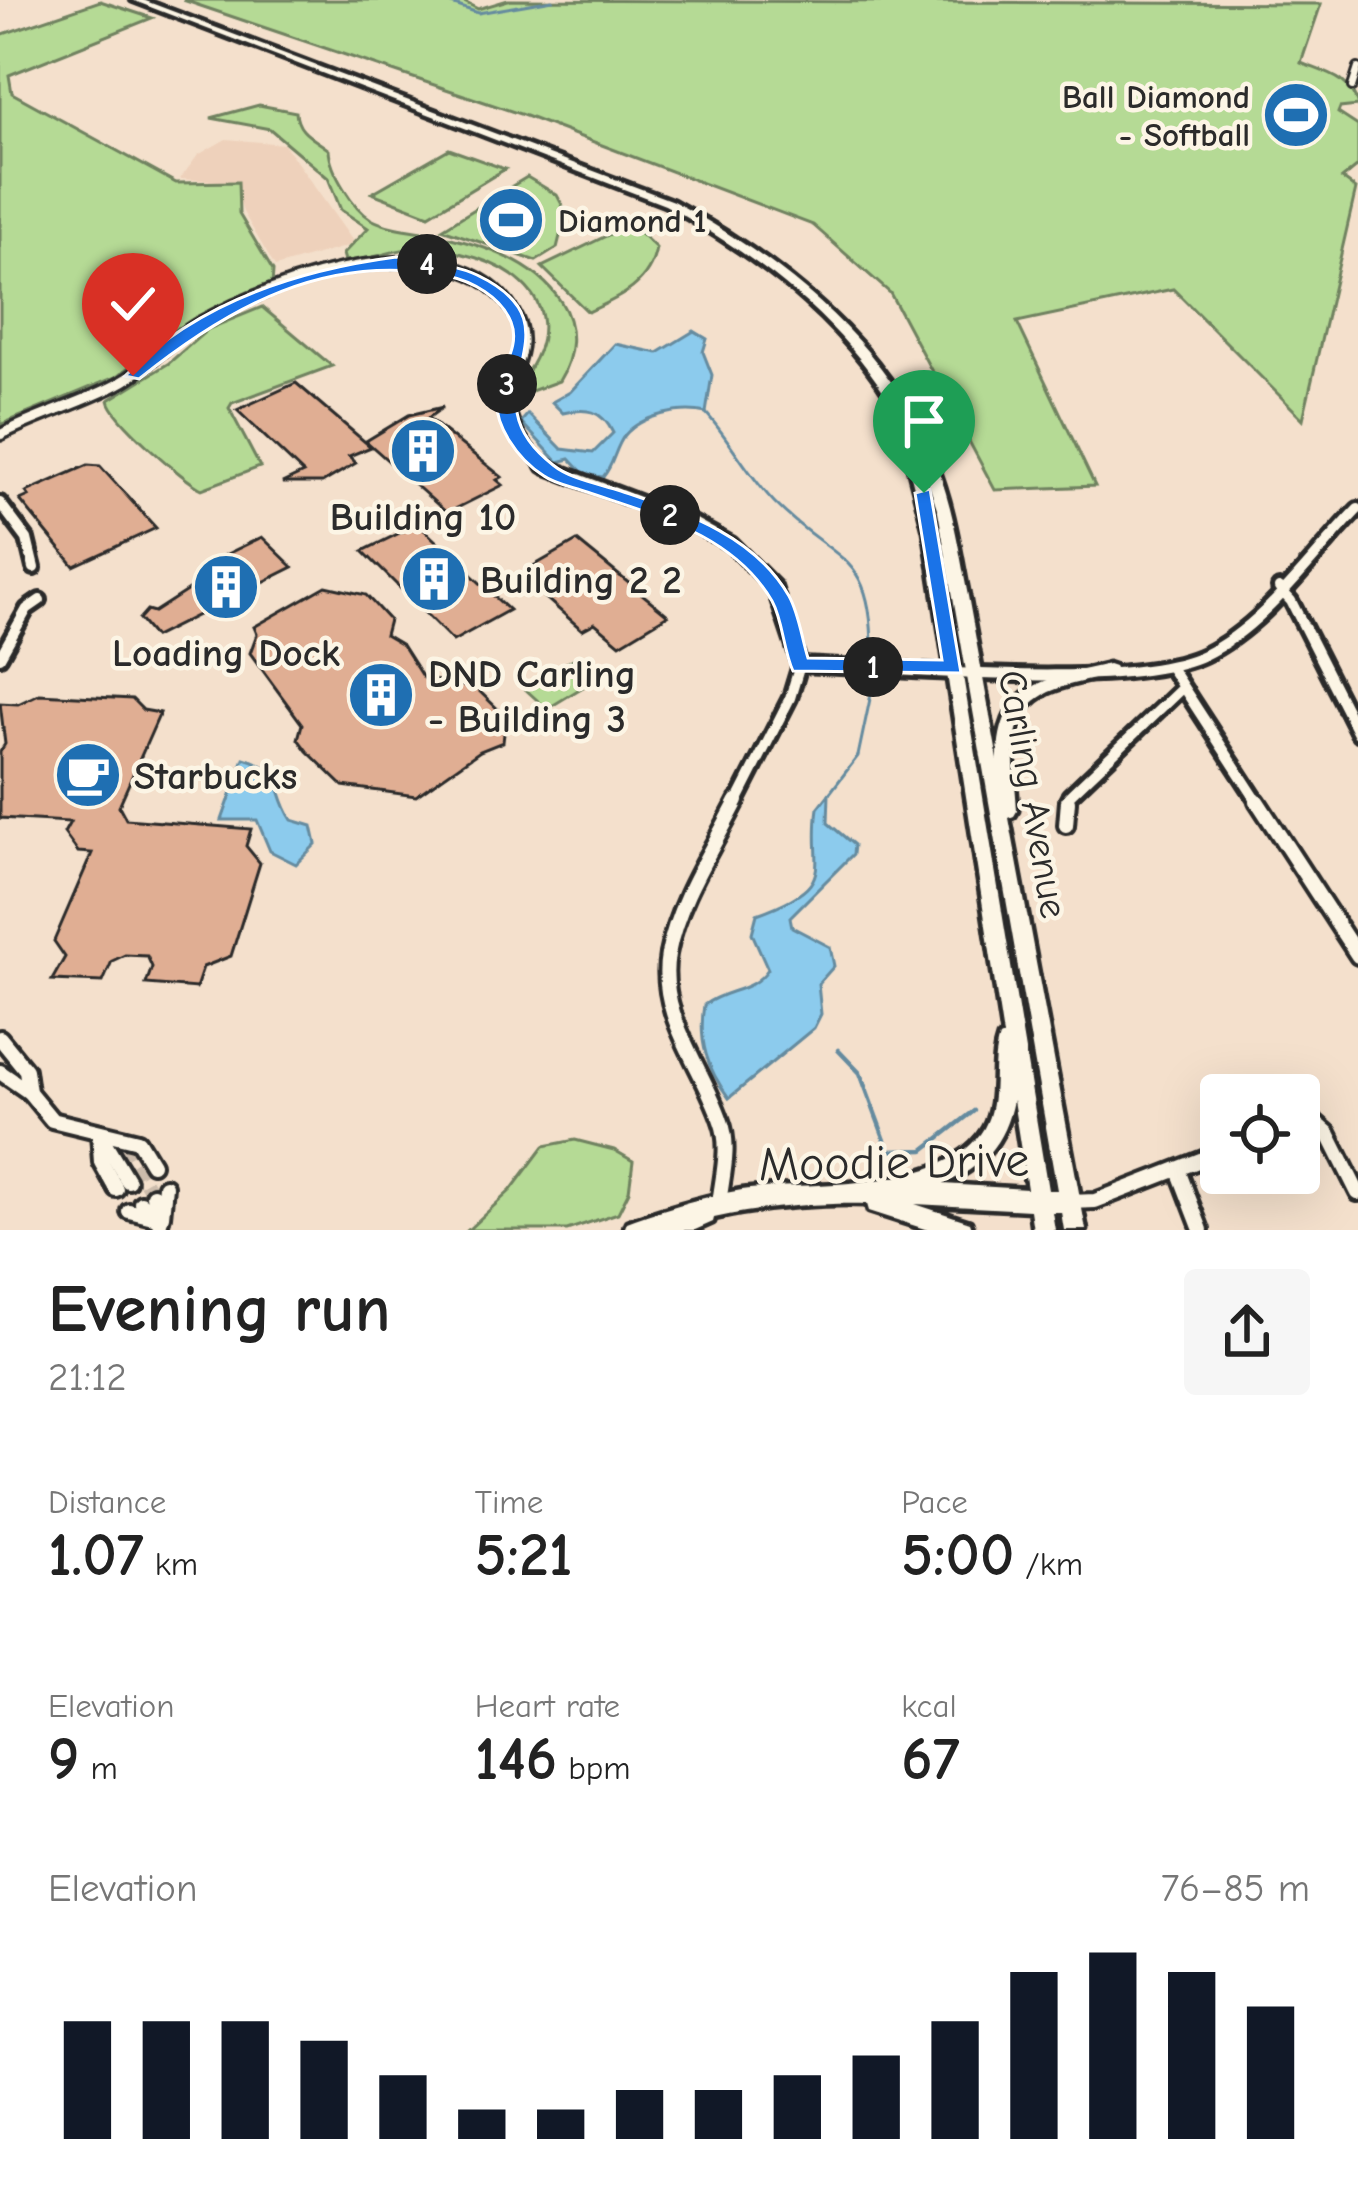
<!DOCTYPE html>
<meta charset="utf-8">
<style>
:root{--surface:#fff;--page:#f6f6f6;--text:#222;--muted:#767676;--accent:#111827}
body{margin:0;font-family:"Comic Neue",sans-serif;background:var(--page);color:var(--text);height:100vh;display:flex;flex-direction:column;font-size:45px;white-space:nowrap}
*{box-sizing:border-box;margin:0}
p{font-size:39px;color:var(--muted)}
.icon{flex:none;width:66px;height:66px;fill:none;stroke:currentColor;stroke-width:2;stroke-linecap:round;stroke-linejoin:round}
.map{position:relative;height:1230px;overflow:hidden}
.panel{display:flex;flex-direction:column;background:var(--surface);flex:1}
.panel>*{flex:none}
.fabs{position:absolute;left:1200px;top:1074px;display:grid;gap:24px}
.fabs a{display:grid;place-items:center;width:120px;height:120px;border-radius:12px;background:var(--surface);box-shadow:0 12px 48px #0002;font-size:60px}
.pin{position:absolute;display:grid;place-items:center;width:102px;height:102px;color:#fff;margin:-123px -51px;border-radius:50% 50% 50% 0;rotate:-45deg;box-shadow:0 0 12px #0007}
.pin .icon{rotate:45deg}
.km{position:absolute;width:60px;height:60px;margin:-30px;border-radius:50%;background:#222;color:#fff;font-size:33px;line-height:60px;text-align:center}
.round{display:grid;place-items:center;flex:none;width:126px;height:126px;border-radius:12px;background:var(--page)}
.overview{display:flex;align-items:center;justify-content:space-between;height:204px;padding:0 48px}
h1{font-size:66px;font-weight:800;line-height:90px}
.metrics{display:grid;grid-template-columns:repeat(3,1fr);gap:18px;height:204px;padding:12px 48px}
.metrics div{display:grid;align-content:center}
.metrics b{font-size:60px;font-weight:800}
.metrics small{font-size:33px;font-weight:400}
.metrics p{font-size:33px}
.chart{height:336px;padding:24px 48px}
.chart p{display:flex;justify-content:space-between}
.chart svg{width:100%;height:216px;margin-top:12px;stroke:var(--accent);stroke-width:6}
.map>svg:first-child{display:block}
.built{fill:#eed1bb}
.green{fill:#b5da95;stroke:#708260;stroke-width:3}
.water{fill:#8ccbed;stroke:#658b9f;stroke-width:3}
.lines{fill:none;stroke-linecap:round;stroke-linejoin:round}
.stream-far1{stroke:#658b9f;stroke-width:3}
.stream{stroke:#658b9f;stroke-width:4.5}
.building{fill:#e0ae93;stroke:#2b2b2b;stroke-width:3}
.street-tunnel{stroke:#ccbcac;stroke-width:14;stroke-dasharray:14 8;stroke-linecap:butt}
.street-far3-casing{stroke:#2b2b2b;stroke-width:12}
.street-far2-casing{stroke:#2b2b2b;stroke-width:16}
.street-far1-casing{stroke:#2b2b2b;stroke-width:20}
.street-casing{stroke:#2b2b2b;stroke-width:22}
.secondary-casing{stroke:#2b2b2b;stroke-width:9}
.street-far3{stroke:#fcf5e5;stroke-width:6}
.street-far2{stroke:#fcf5e5;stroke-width:9}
.street-far1{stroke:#fcf5e5;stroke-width:10}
.street{stroke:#fcf5e5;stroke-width:14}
.secondary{fill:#fcf5e5;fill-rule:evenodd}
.route{fill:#1a73e8;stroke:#fff;stroke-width:3}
.labels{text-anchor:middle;stroke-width:9;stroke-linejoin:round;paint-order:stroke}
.far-poi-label{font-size:33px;font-weight:bold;fill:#2b2b2b;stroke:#fcf5e5;text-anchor:end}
.poi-label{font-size:39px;font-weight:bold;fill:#2b2b2b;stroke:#fcf5e5;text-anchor:start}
.street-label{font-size:39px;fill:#2b2b2b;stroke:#fcf5e5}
.near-street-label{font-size:48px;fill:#2b2b2b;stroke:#fcf5e5}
</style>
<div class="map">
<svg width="1358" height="1230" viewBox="0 0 1358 1230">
<rect width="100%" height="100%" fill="#f4e0cc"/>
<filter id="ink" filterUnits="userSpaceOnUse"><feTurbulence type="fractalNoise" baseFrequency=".00833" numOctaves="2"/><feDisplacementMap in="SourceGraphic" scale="24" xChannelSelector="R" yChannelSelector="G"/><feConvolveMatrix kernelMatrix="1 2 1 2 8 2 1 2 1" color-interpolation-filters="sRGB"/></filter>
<g filter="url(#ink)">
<polygon class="built" points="226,139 284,144 355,244 275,267 243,212 233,182 180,179 198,155"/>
<g class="green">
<path d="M183 0H460L478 9 508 0 1321 4 1301 63C1328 74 1350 77 1358 106L1340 108 1338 113 1358 126V166L1342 179 1356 189 1303 419 1173 289 1017 322 1095 486 995 490 890 293 813 225 520 114Z"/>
<polygon points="100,1 152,18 9,75 12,93 176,183 238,182 239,214 273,271 272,286 173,330 118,376 0,425 0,35"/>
<path d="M259 105 296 112C297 133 314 138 329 150 330 171 353 208 371 219 390 229 414 230 434 234 480 244 535 261 561 302 577 327 574 357 559 381L526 393 523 378C583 297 495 250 420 248 395 247 371 262 345 261L343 254 368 228 341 210 328 178 270 129 211 118Z"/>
<polygon points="449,149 505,169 429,215 372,193"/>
<polygon points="527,177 557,195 566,212 557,248 536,261 442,229"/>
<path d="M631 224 656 248C650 285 619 298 588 312L542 267Z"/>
<path d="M262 307 332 366 232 403 229 408 260 467 202 489C184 481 112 418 109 400L169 363 208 329Z"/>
<polygon points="573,659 596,679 547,709 524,688"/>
<polygon points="575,1140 614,1150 633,1161 629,1191 618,1213 567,1230 468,1230 511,1190 544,1146"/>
</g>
<g class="water">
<path d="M694 331 707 339 703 352 712 375 706 413C682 407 642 415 625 435 615 447 614 465 603 477L585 475 570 459 558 462 521 422 528 414 562 449 593 453 613 433C602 410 587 407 563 413L552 402 570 392 615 344 658 353Z"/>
<path d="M244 758C286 770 272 789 292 820L312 826 316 844 296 864 270 851 257 820H222Z"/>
<path d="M829 794 828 823 854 845 853 854 790 917 792 927 830 947 834 966 818 984 821 1014 814 1028 729 1098C707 1069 698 1041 704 1005 726 988 752 993 768 969L752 933 757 914C841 884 809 869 818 808Z"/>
</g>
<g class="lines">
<g class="stream-far1">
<polyline points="440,0 478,13 553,0"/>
<path d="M706 413C731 441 748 475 774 502 837 566 873 549 872 655"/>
<polyline points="829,794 858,756 874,680"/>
</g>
<polyline class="stream" points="838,1050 860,1073 889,1151 924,1150 974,1111"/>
</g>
<g class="building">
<polygon points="296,383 371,447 349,456 356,463 322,483 282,483 303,473 237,410"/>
<polygon points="443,407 428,418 502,477 497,480 503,485 447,513 366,441 409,415"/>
<polygon points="88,465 100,466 156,528 74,566 20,500 29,496 26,492"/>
<polygon points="418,524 497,599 509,610 453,641 363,551"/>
<polygon points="262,537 293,567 154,637 139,619 147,610 154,612 188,590 236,572 221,557"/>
<polygon points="577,541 668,615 620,644 595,623 582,630 540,593 551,586 530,568"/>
<polygon points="326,586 366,595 389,620 385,635 402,645 423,678 477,689 506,717 503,742 480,751 416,796 343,786 307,751 298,739 302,724 250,653 257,634 254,627"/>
<polygon points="39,694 132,699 143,710 160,713 119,806 126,819 251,829 246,846 260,863 231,956 203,967 196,988 146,984 152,967 147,956 125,955 112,961 103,982 52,980 65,957 54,941 92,853 78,852 64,833 70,822 0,818 0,752 5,744 0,703 18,704"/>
</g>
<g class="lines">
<polyline class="street-tunnel" points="102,1135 125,1148 153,1195"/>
<defs>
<polyline id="street-far3" points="1352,87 1358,68"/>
<path id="street-far2" d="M0 435C38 415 80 404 118 384 149 368 169 340 199 323 275 280 453 216 513 311 548 367 465 386 546 469"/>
<g id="street-far1">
<polyline points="544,466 691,522 731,544 774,587 800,665 790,698 736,804"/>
<polyline points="0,503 27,539 34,568"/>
<polyline points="1279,588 1291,601 1358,733"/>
<polyline points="0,657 27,609 40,600"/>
<path d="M800 665C893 668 1127 692 1204 655 1265 626 1312 556 1358 509"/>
<polyline points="1170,667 1259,804"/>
<polyline points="1068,804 1069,796 1182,688"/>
</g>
<g id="street">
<polyline points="1257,801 1358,956"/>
<polyline points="1066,825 1068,801"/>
<polyline points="0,1038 26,1070 29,1092"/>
<polyline points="0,1072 29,1092 52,1120 138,1141 152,1164"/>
<polyline points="1299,1122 1312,1119 1328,1133 1358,1193"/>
<polyline points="99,1133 101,1162 116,1189"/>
<polyline points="101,1136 128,1181"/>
<polyline points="1178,1170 1201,1230"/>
<polyline points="153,1195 161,1230"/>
<polyline points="1071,1202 1095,1201 1221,1152"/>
<polyline points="141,1203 158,1217"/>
<path d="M719 1204C722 1177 731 1147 721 1121 703 1067 657 1015 668 954 678 900 712 850 737 801"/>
<polyline points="129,1211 161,1219"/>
<polyline points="162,1216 165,1186"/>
</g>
<path id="secondary" d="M132 0H143L673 201C782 261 887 342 935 462 953 505 959 551 968 596 978 651 988 705 998 760 998 683 1046 679 1108 664L1114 666 1116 670 1114 674C1092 680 1069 683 1049 692 1002 714 1015 768 1017 811L1014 816 1009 818 1086 1230H1064L1061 1212H1052L1055 1230H1033L1030 1210 915 1204 970 1222 973 1230H928L869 1211 867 1204C816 1203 764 1207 714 1218L713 1222 695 1230H624L627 1222 635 1219C670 1207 705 1196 742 1190 808 1181 946 1194 984 1128 1000 1099 989 1066 999 1038L1003 1036 925 531 902 440 909 436C858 331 765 261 665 205ZM920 458 938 511 1057 1190H1048L939 531ZM1013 1100 1027 1189 943 1184C982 1168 1005 1143 1013 1100Z"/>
</defs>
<use href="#street-far3" class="street-far3-casing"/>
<use href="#street-far2" class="street-far2-casing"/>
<use href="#street-far1" class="street-far1-casing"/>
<use href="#street" class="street-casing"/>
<use href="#secondary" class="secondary-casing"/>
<use href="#street-far3" class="street-far3"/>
<use href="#street-far2" class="street-far2"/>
<use href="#street-far1" class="street-far1"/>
<use href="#street" class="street"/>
<use href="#secondary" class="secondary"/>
</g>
</g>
<path class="route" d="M396 257C421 262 454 264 477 275 590 329 458 392 553 465 570 479 600 484 621 491 685 513 753 534 789 596 799 614 802 639 808 658L942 660 915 493 930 489 961 673 793 671C783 649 783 621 772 601 733 534 654 515 587 492 573 487 555 484 544 476 518 460 492 424 497 393 500 369 521 347 511 322 501 297 472 281 447 276 327 252 230 306 139 379L125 376C196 303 298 270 396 257Z"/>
<defs>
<symbol id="stadium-disc" viewBox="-11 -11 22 22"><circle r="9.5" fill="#1f6fb2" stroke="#fcf5e5"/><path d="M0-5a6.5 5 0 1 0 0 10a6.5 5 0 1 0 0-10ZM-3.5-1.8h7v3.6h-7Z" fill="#fff"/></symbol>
<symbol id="building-disc" viewBox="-11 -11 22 22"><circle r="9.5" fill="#1f6fb2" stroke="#fcf5e5"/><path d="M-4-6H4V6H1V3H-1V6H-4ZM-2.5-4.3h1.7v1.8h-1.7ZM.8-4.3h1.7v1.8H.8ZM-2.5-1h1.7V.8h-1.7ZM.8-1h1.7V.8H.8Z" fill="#fff"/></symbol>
<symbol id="cafe-disc" viewBox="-11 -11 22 22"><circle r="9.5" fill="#1f6fb2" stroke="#fcf5e5"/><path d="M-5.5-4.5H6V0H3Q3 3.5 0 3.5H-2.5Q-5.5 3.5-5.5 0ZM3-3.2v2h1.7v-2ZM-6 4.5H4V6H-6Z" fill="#fff"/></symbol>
</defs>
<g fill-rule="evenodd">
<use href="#stadium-disc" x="1258" y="77" width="76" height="76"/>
<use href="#stadium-disc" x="473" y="182" width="76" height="76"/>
<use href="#building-disc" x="385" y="413" width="76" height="76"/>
<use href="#building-disc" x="396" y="541" width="76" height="76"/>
<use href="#building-disc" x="188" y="549" width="76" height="76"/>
<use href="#building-disc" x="343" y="657" width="76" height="76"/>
<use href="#cafe-disc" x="50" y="737" width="76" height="76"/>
</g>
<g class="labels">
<g class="far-poi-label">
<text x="1250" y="108">Ball Diamond<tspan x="1250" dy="38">- Softball</tspan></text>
<text x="558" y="232" text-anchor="start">Diamond 1</text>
</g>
<g class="poi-label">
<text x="423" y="530" text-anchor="middle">Building 10</text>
<text x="480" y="593">Building 2 2</text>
<text x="226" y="666" text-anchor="middle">Loading Dock</text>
<text x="428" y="687">DND Carling<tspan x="428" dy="45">- Building 3</tspan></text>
<text x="134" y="789">Starbucks</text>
</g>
<g class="street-label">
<text transform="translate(1034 794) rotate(80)" y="14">Carling Avenue</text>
</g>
<g class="near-street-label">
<text transform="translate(894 1161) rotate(-1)" y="17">Moodie Drive</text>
</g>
</g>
</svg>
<div class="fabs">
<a><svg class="icon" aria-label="locate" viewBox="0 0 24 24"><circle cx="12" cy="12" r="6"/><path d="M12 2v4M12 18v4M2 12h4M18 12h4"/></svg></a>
</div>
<div class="pin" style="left:924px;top:493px;background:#1e9e55"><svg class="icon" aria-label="arrive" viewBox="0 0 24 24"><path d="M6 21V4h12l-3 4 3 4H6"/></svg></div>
<div class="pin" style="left:133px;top:376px;background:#d93025"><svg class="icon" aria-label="check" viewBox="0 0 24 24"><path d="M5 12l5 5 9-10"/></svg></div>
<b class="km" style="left:873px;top:667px">1</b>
<b class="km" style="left:670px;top:515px">2</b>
<b class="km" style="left:507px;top:384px">3</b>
<b class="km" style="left:427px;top:264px">4</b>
</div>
<section class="panel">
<div class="overview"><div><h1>Evening run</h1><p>21:12</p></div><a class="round"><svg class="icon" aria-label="share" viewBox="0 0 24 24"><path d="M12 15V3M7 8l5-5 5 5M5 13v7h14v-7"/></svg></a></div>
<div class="metrics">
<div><p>Distance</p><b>1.07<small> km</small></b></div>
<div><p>Time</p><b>5:21</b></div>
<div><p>Pace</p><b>5:00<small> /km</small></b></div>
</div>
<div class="metrics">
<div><p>Elevation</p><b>9<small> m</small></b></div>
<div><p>Heart rate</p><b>146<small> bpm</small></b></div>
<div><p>kcal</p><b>67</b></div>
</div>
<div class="chart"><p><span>Elevation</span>76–85 m</p>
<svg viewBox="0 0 160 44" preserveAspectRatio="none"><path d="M5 44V20M15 44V20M25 44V20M35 44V24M45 44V31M55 44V38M65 44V38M75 44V34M85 44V34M95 44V31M105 44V27M115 44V20M125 44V10M135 44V6M145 44V10M155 44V17"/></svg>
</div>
</section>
